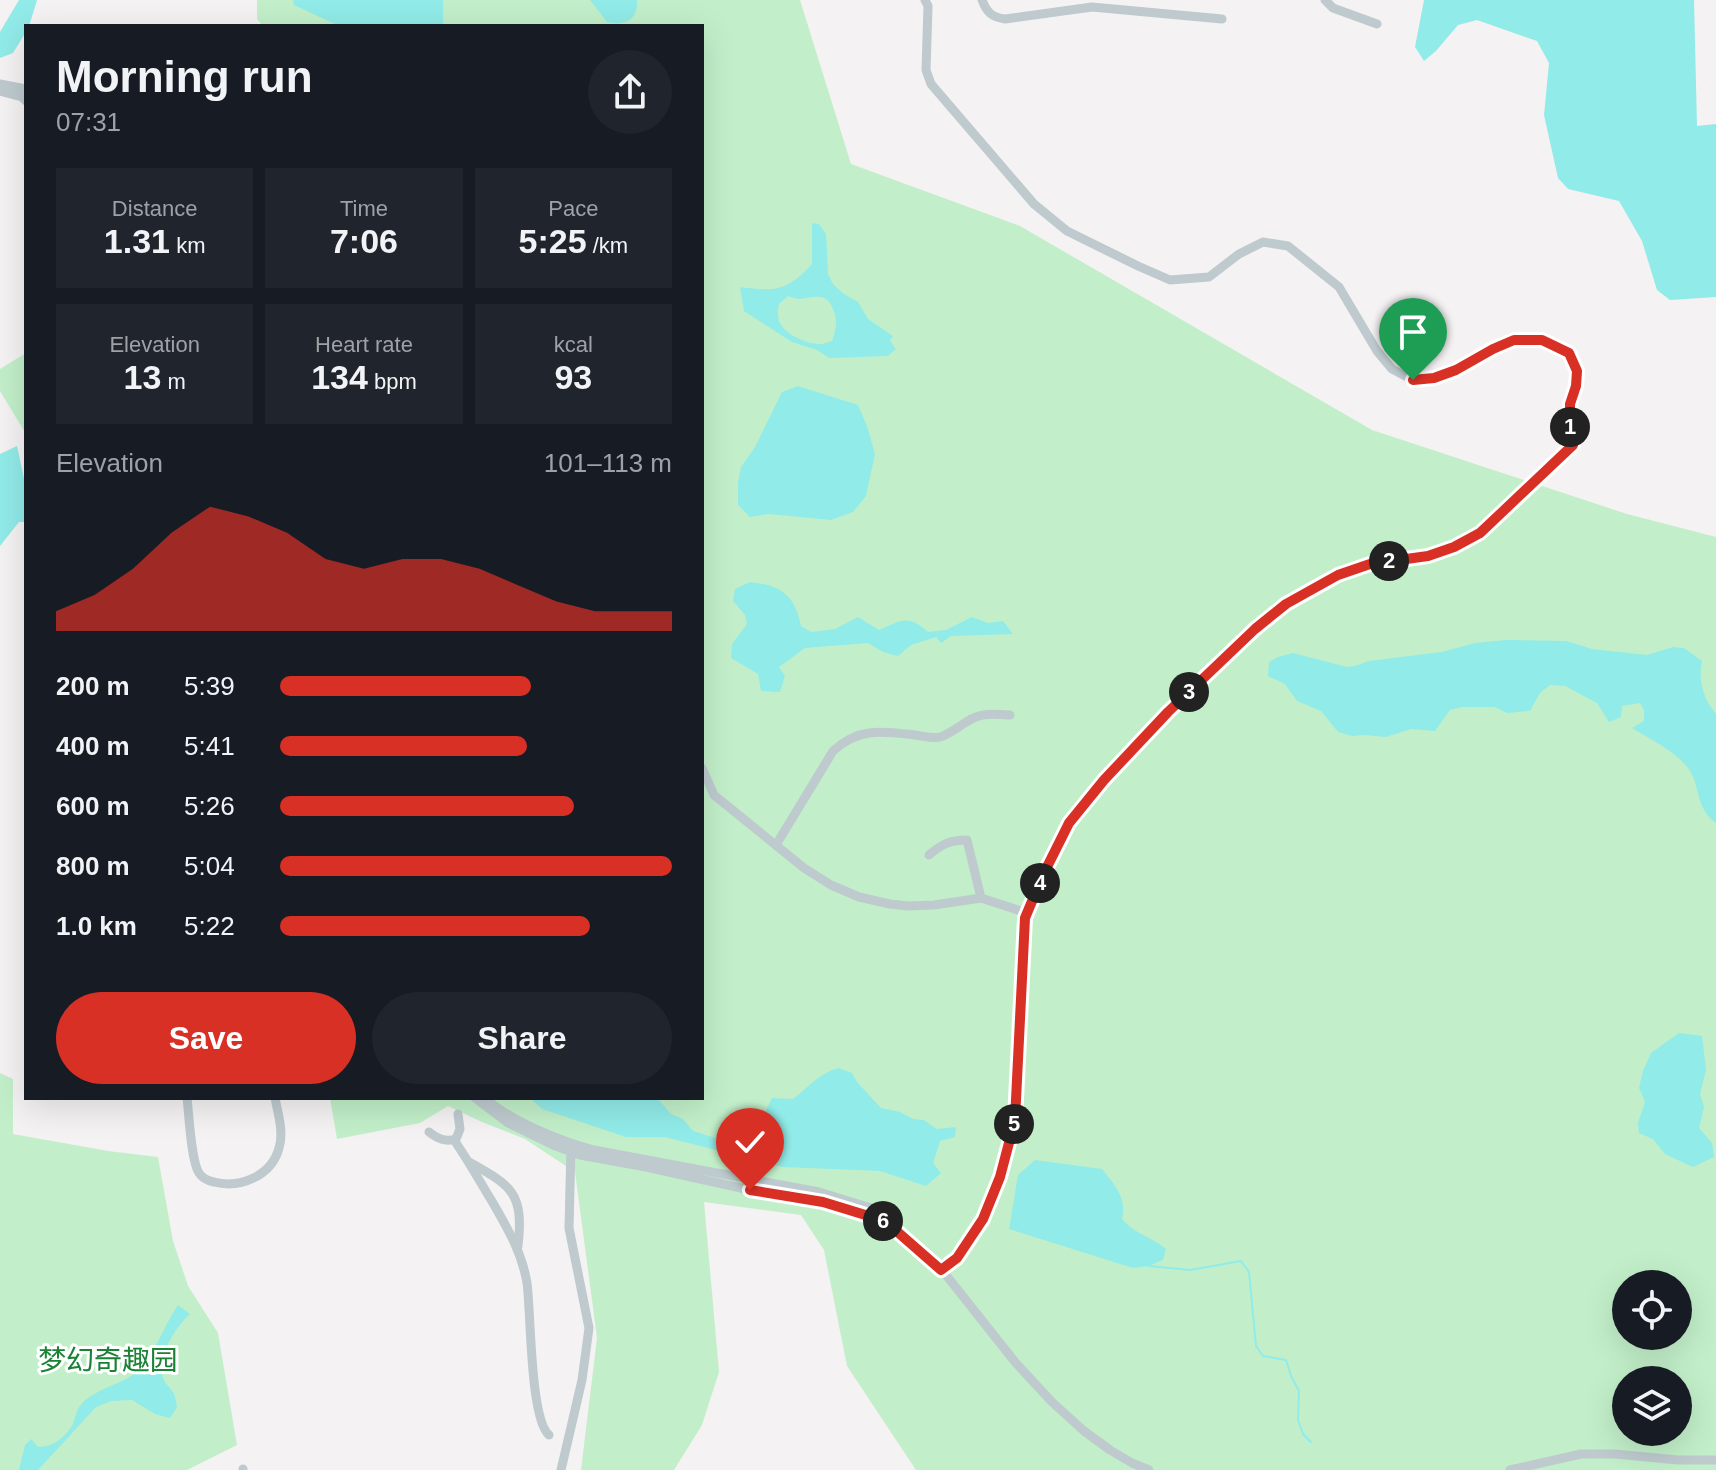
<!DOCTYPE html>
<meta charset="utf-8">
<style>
:root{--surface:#171b24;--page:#20242c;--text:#f1f3f6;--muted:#9ea1a6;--accent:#d93025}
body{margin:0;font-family:Helvetica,"Noto Sans SC",sans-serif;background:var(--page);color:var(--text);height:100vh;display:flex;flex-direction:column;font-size:30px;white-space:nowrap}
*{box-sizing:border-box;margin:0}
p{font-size:26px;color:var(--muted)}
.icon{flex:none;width:44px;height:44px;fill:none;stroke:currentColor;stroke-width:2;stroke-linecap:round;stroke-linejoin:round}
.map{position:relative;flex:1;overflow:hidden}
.sheet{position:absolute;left:24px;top:24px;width:680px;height:1076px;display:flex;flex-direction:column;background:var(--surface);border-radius:0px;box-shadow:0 8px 32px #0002}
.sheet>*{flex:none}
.controls{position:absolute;left:1612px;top:1270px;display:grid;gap:16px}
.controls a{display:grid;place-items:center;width:80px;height:80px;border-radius:50%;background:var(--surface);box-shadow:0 8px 32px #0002;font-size:40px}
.pin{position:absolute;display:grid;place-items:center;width:68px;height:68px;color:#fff;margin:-82px -34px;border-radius:50% 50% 50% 0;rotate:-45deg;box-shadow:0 0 8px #0007}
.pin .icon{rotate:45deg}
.km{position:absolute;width:40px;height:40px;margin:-20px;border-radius:50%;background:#222;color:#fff;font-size:22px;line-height:40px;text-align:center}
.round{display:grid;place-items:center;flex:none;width:84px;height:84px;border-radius:42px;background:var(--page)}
.summary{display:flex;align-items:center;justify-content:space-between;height:136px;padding:0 32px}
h1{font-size:44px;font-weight:600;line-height:60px}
.stats{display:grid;grid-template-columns:repeat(3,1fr);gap:12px;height:136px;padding:8px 32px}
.stats div{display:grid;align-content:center;border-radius:0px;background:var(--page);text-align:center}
.stats b{font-size:34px;font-weight:600}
.stats small{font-size:22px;font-weight:400}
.stats p{font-size:22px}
.chart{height:224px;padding:16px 32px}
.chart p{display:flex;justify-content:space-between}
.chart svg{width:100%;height:144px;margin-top:8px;fill:var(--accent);opacity:.7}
.button{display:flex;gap:16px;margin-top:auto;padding:16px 32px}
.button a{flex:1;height:92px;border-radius:48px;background:var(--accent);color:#fff;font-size:32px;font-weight:600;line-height:92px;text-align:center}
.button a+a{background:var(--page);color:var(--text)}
ul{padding:0 32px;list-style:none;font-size:26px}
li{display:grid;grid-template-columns:128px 96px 1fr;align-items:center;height:60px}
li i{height:20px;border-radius:10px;background:var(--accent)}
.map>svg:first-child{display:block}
.green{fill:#c2efc9;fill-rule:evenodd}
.water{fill:#91ebe8;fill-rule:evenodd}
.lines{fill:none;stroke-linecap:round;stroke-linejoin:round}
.stream{stroke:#91ebe8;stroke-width:2}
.minor{stroke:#becace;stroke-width:9}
.route-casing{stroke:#fff;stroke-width:16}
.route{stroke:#d93025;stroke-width:10}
.labels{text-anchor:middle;stroke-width:6;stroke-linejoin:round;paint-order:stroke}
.park-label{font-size:28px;fill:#1a8135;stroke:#fff}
</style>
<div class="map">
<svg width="1716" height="1470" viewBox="0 0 1716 1470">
<rect width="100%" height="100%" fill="#f4f2f2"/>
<g class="green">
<path d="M257 0H800L851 164 1020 226 1372 430 1627 514 1716 537V1470H916L847 1366 824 1250 801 1215 704 1202 719 1372 702 1425 674 1470H581L597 1338 575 1172 525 1139 482 1122 448 1106 420 1123 337 1139 330 1098H702V26H263L257 19ZM1626 1284H1678V1336H1626ZM1626 1380H1678V1432H1626Z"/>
<polygon points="26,353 26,434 0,391 0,369"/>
<polygon points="0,1073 13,1079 13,1134 108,1151 158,1157 173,1241 188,1286 218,1333 237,1445 187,1470 0,1470"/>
</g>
<g class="water">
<polygon points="19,0 37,0 29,26 26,26 26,32 13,53 0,58 0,32"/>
<polygon points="293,0 443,0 443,26 339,26 294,5"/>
<path d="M590 0H637C638 20 625 26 607 22Z"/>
<polygon points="1424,0 1694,0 1697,126 1716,124 1716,297 1670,300 1657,290 1642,241 1619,201 1568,189 1558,178 1544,115 1549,63 1537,41 1477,20 1458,25 1436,51 1424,61 1415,47"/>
<path d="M812 223 819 224 826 234 828 274 833 284 844 294 858 302 868 319 893 336 890 341 896 349 888 356 829 358 817 350 792 342 744 311 740 287C776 292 787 291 812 264ZM788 296C792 297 797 299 800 299 814 297 827 292 833 309 838 320 836 330 832 341 829 342 823 344 820 344 807 344 786 335 780 323 777 318 778 309 779 304Z"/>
<polygon points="798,386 858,405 867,426 875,454 866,496 853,512 831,520 769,514 750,517 738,505 738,483 741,467 755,447 782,392"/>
<polygon points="17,446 26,488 26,522 19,522 0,546 0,454"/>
<path d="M750 582C780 585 795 594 801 626L811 632 835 629 858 617 879 630C901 620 909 614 928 632L946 630 972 617 988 623 1003 621 1013 634 951 636 941 643 936 637 911 645 898 656 883 652 868 643 805 648 779 667 785 676 780 692 761 691 758 674 731 658 732 644 747 624 745 615 733 601 735 589Z"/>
<path d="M1505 640 1566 641 1592 649 1647 655 1673 647 1684 648 1702 661C1698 681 1703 698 1716 714V823C1694 807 1701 785 1688 768 1674 750 1651 740 1632 728L1644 721V710L1640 703 1622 706 1621 717 1609 722 1597 703 1565 686 1550 685 1540 693 1530 711 1507 713 1495 707H1462L1450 710 1435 731 1411 729 1386 737 1365 735 1352 736 1338 732 1321 711 1297 701 1285 684 1268 676 1269 662 1278 657 1293 653 1347 667 1355 666 1369 661 1442 652 1475 643Z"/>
<polygon points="1679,1033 1702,1036 1706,1070 1700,1094 1704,1107 1699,1128 1712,1143 1714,1157 1693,1167 1665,1154 1653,1139 1639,1133 1638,1123 1645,1102 1639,1088 1643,1071 1651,1053"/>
<path d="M839 1068 852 1073 857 1082 881 1108 900 1112 913 1119 924 1120 937 1129 956 1127 955 1137 940 1141 933 1163 941 1173 926 1186 880 1171 783 1167 665 1137H626L542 1109 530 1098H657L671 1114 683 1119 693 1131 722 1140 736 1137 745 1123 762 1118 772 1098 793 1099C808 1088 819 1073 839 1068Z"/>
<path d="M1035 1160 1102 1169C1115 1185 1127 1198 1122 1219 1133 1233 1152 1237 1166 1249L1163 1260 1149 1266 1133 1268 1009 1229 1018 1175Z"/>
<path d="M178 1305 190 1314C176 1326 155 1359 163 1378 165 1385 172 1388 174 1394 175 1396 177 1406 177 1407L170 1418 155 1414 132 1400 112 1401 96 1407 38 1470H19L25 1445 31 1439 38 1447C53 1447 65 1438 73 1424 75 1419 76 1411 80 1406 90 1391 119 1385 134 1374 153 1360 164 1325 178 1305Z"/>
</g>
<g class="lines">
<polyline class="stream" points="1149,1266 1190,1270 1241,1261 1249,1272 1256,1346 1263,1356 1286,1360 1291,1376 1299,1391 1298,1420 1303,1434 1311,1442"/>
<g class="minor">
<polyline points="925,0 928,6 926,70 931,84 1034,204 1067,231 1138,266 1170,280 1209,277 1239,254 1263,242 1288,246 1339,287 1377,351 1392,369 1413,380 1434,378 1456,370 1493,349 1514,340 1542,340 1569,353 1577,371 1576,386 1570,404 1570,427 1573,445 1480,533 1454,547 1428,556 1370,564 1338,575 1286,604 1255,629 1168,712 1104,780 1069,823 1043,875 1025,918 1015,1120 1000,1177 983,1219 957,1258 941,1270"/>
<path d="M982 0C987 13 992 17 1005 19L1092 7 1222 19"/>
<polyline points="1325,0 1333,8 1377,24"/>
<polyline points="0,84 26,89"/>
<polyline points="0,91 22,97 26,101"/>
<polyline points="702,768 714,795 804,868 831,885 859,897 890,904 908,906 934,905 981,898 1027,913"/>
<path d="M776 845 833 751C859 727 883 731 915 735 923 736 933 739 940 737 950 734 959 726 968 721 981 712 995 714 1010 715"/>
<path d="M929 855C942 844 950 840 967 840L981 898"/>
<path d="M187 1098C189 1114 191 1161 199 1173 202 1178 209 1181 214 1182 241 1189 272 1175 279 1148 284 1132 278 1114 275 1098"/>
<polyline points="475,1098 508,1123 553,1145 580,1155 646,1167 750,1190 823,1202 882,1220"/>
<path d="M485 1098C512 1122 560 1141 594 1150L819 1192 871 1208 946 1275 1015 1362 1052 1402 1084 1431 1110 1450 1132 1463 1149 1470"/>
<path d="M429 1132C438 1139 445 1142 456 1139L460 1129 458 1114"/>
<path d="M454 1140C468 1160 480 1182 493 1203 508 1229 522 1253 527 1283 531 1312 530 1419 549 1435"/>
<path d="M469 1162C512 1186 524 1193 518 1246"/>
<polyline points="243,1469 243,1470"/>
<polyline points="561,1470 582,1380 589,1328 569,1228 571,1147"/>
<polyline points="1510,1470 1581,1454 1615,1454 1678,1460 1716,1460"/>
</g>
</g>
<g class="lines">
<defs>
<polyline id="route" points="750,1190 823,1202 885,1221 941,1270 957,1258 983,1219 1000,1177 1015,1120 1025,918 1043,875 1069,823 1104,780 1168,712 1255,629 1286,604 1338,575 1370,564 1428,556 1454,547 1480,533 1573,445 1570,427 1570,404 1576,386 1577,371 1569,353 1542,340 1514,340 1493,349 1456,370 1434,378 1413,380"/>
</defs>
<use href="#route" class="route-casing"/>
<use href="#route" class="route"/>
</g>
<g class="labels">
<g class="park-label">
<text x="108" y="1370">梦幻奇趣园</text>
</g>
</g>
</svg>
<div class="controls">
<a><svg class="icon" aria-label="locate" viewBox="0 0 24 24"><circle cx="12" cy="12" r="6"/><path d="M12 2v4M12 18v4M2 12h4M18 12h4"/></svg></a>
<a><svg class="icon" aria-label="layers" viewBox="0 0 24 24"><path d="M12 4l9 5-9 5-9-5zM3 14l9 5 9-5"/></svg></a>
</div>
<div class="pin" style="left:1413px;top:380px;background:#1e9e55"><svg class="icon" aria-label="arrive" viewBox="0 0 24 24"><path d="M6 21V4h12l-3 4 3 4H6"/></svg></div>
<div class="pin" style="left:750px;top:1190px;background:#d93025"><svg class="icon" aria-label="check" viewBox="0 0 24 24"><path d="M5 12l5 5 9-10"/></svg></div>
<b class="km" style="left:1570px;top:427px">1</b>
<b class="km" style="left:1389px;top:561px">2</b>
<b class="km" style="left:1189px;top:692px">3</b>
<b class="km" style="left:1040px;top:883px">4</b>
<b class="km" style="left:1014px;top:1124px">5</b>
<b class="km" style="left:883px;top:1221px">6</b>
<section class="sheet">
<div class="summary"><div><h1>Morning run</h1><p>07:31</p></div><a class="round"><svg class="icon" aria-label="share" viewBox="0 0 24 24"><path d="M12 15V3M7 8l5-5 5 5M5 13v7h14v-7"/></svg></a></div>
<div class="stats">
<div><p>Distance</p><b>1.31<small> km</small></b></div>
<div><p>Time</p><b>7:06</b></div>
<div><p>Pace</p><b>5:25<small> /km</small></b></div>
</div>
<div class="stats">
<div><p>Elevation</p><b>13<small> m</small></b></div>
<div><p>Heart rate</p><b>134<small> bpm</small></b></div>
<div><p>kcal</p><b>93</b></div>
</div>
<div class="chart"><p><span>Elevation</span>101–113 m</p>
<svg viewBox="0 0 160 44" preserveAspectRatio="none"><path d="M0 44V38L10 33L20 25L30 14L40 6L50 9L60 14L70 22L80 25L90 22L100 22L110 25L120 30L130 35L140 38L150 38L160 38V44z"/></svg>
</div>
<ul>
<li><b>200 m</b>5:39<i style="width:64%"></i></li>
<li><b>400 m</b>5:41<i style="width:63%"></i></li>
<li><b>600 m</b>5:26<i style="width:75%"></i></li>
<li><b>800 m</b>5:04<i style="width:100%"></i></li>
<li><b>1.0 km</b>5:22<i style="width:79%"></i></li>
</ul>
<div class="button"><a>Save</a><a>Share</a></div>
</section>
</div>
